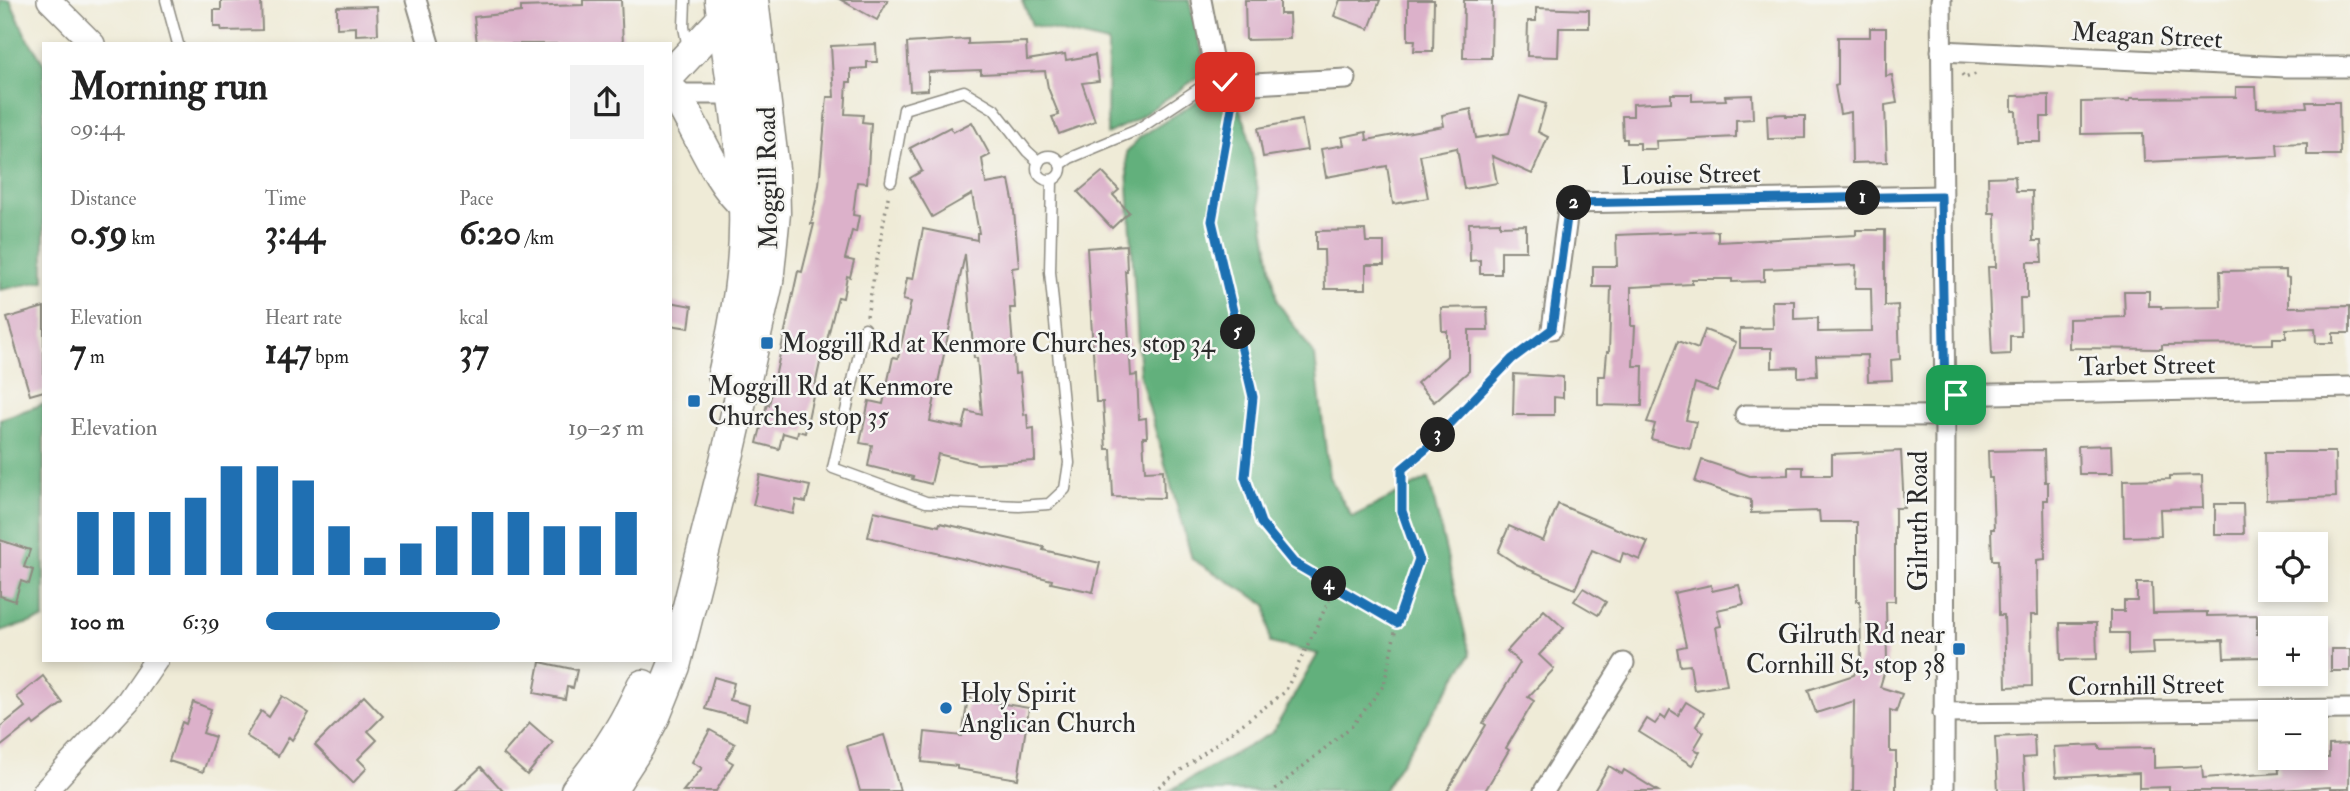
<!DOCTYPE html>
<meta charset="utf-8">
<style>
:root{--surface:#fff;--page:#f2f2f2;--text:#222;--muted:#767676;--accent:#1f6fb2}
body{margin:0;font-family:"IM FELL Double Pica",serif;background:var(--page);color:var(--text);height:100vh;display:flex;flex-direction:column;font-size:26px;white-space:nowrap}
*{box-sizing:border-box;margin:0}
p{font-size:23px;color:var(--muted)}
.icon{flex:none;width:38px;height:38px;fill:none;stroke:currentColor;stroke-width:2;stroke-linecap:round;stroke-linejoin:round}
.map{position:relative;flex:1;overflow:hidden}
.panel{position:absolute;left:42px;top:42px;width:630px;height:620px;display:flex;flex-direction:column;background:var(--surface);border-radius:0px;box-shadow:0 4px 10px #0003}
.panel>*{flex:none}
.buttons{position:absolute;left:2258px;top:532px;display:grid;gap:14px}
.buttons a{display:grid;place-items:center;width:70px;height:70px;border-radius:0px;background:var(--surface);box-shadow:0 4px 10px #0003;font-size:35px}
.pin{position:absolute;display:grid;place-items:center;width:60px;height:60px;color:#fff;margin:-30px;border-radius:14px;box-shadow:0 4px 10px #0006}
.km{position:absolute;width:35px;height:35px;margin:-18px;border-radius:50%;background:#222;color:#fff;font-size:19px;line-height:35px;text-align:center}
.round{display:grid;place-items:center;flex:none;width:74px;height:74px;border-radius:0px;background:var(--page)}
.headline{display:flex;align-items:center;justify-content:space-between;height:119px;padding:0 28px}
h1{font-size:38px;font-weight:700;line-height:52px}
.stats{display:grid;grid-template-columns:repeat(3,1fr);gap:10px;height:119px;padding:7px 28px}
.stats div{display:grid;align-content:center}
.stats b{font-size:35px;font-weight:700}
.stats small{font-size:19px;font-weight:400}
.stats p{font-size:19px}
.chart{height:196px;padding:14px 28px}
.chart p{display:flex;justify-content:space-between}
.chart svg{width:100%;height:126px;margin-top:7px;stroke:var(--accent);stroke-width:6}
ul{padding:0 28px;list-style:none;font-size:23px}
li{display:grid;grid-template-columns:112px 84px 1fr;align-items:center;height:52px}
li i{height:18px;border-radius:9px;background:var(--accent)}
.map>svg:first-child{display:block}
.forest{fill:#62b07b;stroke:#466e53;stroke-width:2}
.building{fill:#dcb1ca;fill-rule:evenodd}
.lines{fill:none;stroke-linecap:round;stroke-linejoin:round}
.service-casing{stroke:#8d8b81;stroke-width:13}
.minor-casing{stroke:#8d8b81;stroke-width:23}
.tertiary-casing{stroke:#8d8b81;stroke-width:26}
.primary-casing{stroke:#8d8b81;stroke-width:33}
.trunk-casing{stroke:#8d8b81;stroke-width:35}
.path{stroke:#8d8b81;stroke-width:3.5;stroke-dasharray:2 5;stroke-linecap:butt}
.service{stroke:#fff;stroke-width:10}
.minor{stroke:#fff;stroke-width:19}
.tertiary{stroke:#fff;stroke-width:23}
.primary{stroke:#fff;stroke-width:30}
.trunk{stroke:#fff;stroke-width:32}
.route-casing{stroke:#fff;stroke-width:14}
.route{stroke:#1f6fb2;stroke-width:9}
.poi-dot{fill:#1f6fb2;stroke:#f6f6f2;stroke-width:2.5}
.labels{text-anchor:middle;stroke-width:5;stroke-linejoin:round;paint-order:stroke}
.street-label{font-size:26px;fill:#2b2b2b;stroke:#f6f6f2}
.poi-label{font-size:26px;fill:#2b2b2b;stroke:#f6f6f2;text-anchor:start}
</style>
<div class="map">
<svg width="2350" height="791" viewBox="0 0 2350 791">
<rect width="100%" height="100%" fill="#f6f6f2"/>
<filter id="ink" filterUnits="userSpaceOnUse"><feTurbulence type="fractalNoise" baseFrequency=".0143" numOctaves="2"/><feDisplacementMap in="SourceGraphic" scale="14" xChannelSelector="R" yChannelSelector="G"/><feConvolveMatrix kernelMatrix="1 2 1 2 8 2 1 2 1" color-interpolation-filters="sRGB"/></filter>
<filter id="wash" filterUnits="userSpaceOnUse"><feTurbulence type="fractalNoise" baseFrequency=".00686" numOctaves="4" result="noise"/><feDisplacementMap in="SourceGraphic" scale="28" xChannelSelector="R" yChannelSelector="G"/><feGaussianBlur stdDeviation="1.57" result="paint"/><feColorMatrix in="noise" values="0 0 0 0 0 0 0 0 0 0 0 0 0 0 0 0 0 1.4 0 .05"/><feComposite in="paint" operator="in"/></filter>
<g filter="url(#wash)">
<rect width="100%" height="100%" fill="#efebd7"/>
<g class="forest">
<polygon points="0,0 10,0 25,34 44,64 44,281 0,290"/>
<polygon points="1022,0 1189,0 1207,71 1134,121 1107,134 1108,43 1032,25"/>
<polygon points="1218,88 1237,103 1247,127 1277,301 1315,356 1329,477 1352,517 1429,478 1470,655 1383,791 1169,791 1273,732 1318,654 1270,643 1267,605 1192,559 1140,376 1126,153 1140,137"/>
<polygon points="44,404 44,619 0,631 0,419"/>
</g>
<g id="blocks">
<g class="building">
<polygon points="261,0 262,30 222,31 221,27 214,27 214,10 221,10 221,1"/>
<polygon points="583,0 621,0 623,44 477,44 474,17 521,12 521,7 583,5"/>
<polygon points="841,0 888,0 877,20"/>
<polygon points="1245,0 1280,0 1280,14 1289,14 1290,39 1246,40"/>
<polygon points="1340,0 1380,0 1369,29 1334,16"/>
<polygon points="1408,0 1434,0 1433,51 1414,51 1415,40 1408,40"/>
<polygon points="1464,0 1492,0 1491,58 1463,58"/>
<polygon points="377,6 378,34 356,35 356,27 337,28 337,7"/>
<polygon points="1536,8 1589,10 1589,28 1559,28 1558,57 1527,56 1528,21 1536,21"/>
<polygon points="1870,28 1886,28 1886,76 1892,75 1897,103 1885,105 1887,162 1852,163 1851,112 1840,114 1835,86 1838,85 1838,37 1870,37"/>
<polygon points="968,39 968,44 1026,42 1027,60 1065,54 1066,60 1095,55 1099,81 1082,83 1095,121 1059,134 1052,117 1059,115 1048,88 1045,71 981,74 981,70 928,72 928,90 910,91 907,43"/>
<polygon points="876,44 877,62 867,62 867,68 851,69 851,82 847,82 845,114 863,115 862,122 871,123 867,183 857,182 853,215 859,216 856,232 852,231 845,259 854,261 850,277 847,276 843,298 838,297 837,300 826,344 824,344 805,433 798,431 797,437 783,433 779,449 757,443 767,404 769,405 798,271 802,272 814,224 811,224 819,185 827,97 834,97 831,46"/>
<polygon points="2236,87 2256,87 2257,108 2307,107 2306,102 2339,102 2340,155 2307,155 2307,143 2277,144 2278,156 2144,162 2143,133 2081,134 2081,102 2130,101 2130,98 2236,97"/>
<polygon points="1671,94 1692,94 1692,101 1726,100 1725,96 1752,95 1753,119 1736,120 1736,137 1656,141 1657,149 1640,149 1640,143 1627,143 1627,139 1623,139 1622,116 1633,116 1633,104 1671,102"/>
<polygon points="2049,95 2049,117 2041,117 2041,142 2017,142 2016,111 2012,111 2012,96"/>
<polygon points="1520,96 1546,104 1538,132 1548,137 1532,174 1492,156 1497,183 1464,189 1457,148 1420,155 1428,198 1393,204 1387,166 1326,177 1321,149 1344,145 1342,137 1366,132 1367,140 1444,126 1442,115 1471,109 1476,138 1509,133"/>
<polygon points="1786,114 1786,116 1805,116 1805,138 1768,139 1767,115"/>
<polygon points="1302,120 1307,150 1263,157 1258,128"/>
<path d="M972 122 990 155 982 159 986 184 1009 180 1013 200 1019 267 1012 268 1015 308H1010L1015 374 1020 373 1024 415 1027 414 1028 429 1034 428 1035 461 978 464 938 454 931 484 912 479 913 477 868 466 872 445 860 443 869 401 883 404 893 357 898 358 911 302 903 300 907 278 913 279 923 229 977 240V233H979L972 194 932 217 910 178 922 171 910 148 950 127 953 132ZM965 254 974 358H977L982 415 967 411 963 428 930 421Z"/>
<polygon points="1102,172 1119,190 1113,195 1129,212 1112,228 1078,192"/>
<polygon points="2015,176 2016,191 2032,191 2033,241 2041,241 2042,262 2027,262 2027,298 2020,298 2021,336 2010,336 2010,354 1992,355 1988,267 1996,267 1995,213 1989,213 1988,177"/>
<polygon points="1500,222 1500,226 1526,225 1526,251 1501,251 1501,274 1480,274 1480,260 1470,261 1469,223"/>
<polygon points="1365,230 1366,242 1384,242 1384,265 1366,265 1366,289 1325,289 1324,250 1316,250 1316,231"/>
<polygon points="1856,230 1885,230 1885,306 1898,305 1900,359 1891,360 1892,380 1868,381 1867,355 1816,356 1817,376 1798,377 1798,367 1772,368 1772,348 1740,348 1740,329 1773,328 1772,301 1794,301 1794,319 1818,318 1818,332 1872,331 1871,288 1855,288 1856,265 1764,269 1764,281 1732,282 1732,279 1692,279 1692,284 1631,287 1631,326 1635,326 1633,366 1643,366 1642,406 1598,405 1598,376 1605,376 1607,352 1609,352 1611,287 1593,287 1593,266 1617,266 1616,235 1718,231 1718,242 1856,235"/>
<polygon points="1126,245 1127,271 1125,271 1131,376 1137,375 1139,419 1146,418 1147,437 1143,437 1145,471 1163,470 1164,498 1113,497 1111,449 1106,449 1103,402 1096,402 1087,248"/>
<polygon points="2286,270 2286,277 2289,278 2289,307 2350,306 2350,333 2333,333 2333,343 2316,343 2315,328 2286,329 2286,338 2273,338 2273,344 2162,345 2162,349 2069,348 2069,319 2125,317 2124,291 2149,291 2149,306 2161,306 2161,308 2221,307 2220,271"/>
<polygon points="670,302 692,306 689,328 670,325"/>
<polygon points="44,307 44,391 30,395 7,318"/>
<polygon points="1487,307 1488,330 1469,330 1469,371 1434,402 1417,383 1447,356 1447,331 1442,331 1441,308"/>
<polygon points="1705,330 1736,342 1717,391 1695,383 1686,420 1696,422 1690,449 1651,439 1655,424 1647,422 1678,341 1698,349"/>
<polygon points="1514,374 1563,377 1563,398 1554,397 1554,415 1513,415"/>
<polygon points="2111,445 2112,474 2079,474 2078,446"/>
<polygon points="2044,450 2045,482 2048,482 2048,500 2044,500 2045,559 2037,560 2038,615 2031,615 2032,686 2006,687 2004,615 1999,615 1998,560 1992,560 1991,529 1994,529 1992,478 1989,478 1988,451"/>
<polygon points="1901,451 1904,508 1895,508 1895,601 1886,601 1887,663 1880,687 1902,694 1896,712 1890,710 1890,752 1896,752 1896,791 1853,791 1854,701 1816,713 1808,690 1854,675 1861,657 1860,601 1857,601 1857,522 1820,522 1819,511 1751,513 1751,500 1695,482 1702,460 1750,476 1788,475 1788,467 1803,467 1803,475 1832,475 1832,454"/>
<polygon points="2265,452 2335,452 2336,497 2266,500"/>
<polygon points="760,475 810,486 806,502 796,500 793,514 753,505"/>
<polygon points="2202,475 2203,508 2160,509 2161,536 2124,537 2123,480 2170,479 2170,476"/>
<polygon points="1558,504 1648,542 1640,560 1623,553 1620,562 1592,550 1575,589 1516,564 1498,552 1509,526 1543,541"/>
<polygon points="2215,504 2243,504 2244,534 2215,534"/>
<polygon points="874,511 939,526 940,523 989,534 1044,547 1043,550 1100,563 1093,592 1051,583 1052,580 868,537"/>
<polygon points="0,540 30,550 24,567 33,570 29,584 21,581 15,601 0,596"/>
<polygon points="2137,583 2152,583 2153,613 2207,612 2207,616 2257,615 2257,634 2263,634 2264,657 2224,658 2223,640 2153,641 2154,654 2128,655 2128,633 2110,633 2110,611 2124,611 2124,601 2137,601"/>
<polygon points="1711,585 1712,591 1739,585 1744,604 1717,610 1721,626 1716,627 1727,685 1694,690 1690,665 1680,666 1677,648 1686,646 1674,593"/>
<polygon points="1583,588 1606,602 1598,615 1574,601"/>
<polygon points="1544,610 1564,628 1539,655 1554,669 1528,697 1534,701 1506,748 1509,750 1485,791 1447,791 1486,725 1483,723 1520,663 1507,651"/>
<polygon points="2060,623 2096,623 2097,659 2061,660"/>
<rect x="2331" y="649" width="19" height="22"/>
<polygon points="540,662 577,670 573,688 567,687 565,699 534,693"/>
<polygon points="43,676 63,703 34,725 32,722 0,747 0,727 25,707 17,697"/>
<polygon points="714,677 734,683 730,700 749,705 746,720 705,709"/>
<polygon points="282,696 309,713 292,740 289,737 278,756 246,736 261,711 269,717"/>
<polygon points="364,696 383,716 368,731 377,740 358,759 367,768 353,783 315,745"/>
<polygon points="968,698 1029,708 1018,779 957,769 957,766 922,762 925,732 962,736"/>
<polygon points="193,702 211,709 203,733 215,737 203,772 169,761 182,722 186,724"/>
<polygon points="1686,702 1704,713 1696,726 1704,732 1694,749 1700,752 1692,765 1639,732 1647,719 1655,724 1661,716 1665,719 1670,710 1678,715"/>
<polygon points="530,723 553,743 527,775 503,754"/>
<polygon points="710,730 735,744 726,759 733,763 716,791 683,791 702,768 692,762"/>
<polygon points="884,735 900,791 860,791 847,746"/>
<polygon points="2034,735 2035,757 2023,758 2025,791 1998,791 1995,737"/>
<polygon points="2350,744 2349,789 2330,789 2330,787 2263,791 2169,791 2169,787 2139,788 2139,773 2056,777 2054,747 2099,745 2099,749 2154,748 2154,768 2202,766 2203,778 2279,773 2278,758 2329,758 2329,745"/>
<polygon points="1609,766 1622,774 1624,770 1658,791 1594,791"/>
<polygon points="481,767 503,791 455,791"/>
</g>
</g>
</g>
<g filter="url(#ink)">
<use href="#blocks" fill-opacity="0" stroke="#8d8b81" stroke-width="2"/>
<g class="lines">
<defs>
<g id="service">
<polyline points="166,0 178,44"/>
<polyline points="685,0 684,27 688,48"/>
<circle cx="1049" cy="168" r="12"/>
<polyline points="1060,165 1070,158 1137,130 1218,76"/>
<polyline points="891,181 904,109 964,91 994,109 1027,151 1039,162"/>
<polyline points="865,328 833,468 926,502 1019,506 1049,504 1065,489 1069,463 1050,272 1052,180"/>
</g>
<g id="minor">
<polyline points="416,0 429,44"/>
<path d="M1201 0 1214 67C1219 78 1224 82 1236 85L1346 79"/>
<polyline points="1941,0 1945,416 1944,791"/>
<polyline points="1941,51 2286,67 2350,67"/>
<polyline points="670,94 743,94"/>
<polyline points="1552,329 1569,203 1941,196"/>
<polyline points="1945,395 2350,387"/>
<polyline points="1745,415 1945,416"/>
<polyline points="1943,713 2350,709"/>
<polyline points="1544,791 1624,663"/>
</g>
<g id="tertiary">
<polyline points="49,0 93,44"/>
<polyline points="45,791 128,701 156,660"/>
</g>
<g id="primary">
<polyline points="670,75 723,18"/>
<path d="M675 94C697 128 716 182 745 206"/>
</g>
<g id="trunk">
<path d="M721 0C730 67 743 138 745 206 747 263 737 319 724 375"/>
<path d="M577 791C604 759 626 725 643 686"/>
<polyline points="609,791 638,746 654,716 674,666 730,445 767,282 774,213 773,169 752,0"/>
</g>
</defs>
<use href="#service" class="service-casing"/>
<use href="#minor" class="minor-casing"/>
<use href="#tertiary" class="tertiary-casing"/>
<use href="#primary" class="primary-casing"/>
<use href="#trunk" class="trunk-casing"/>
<g class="path">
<polyline points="1962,74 1965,78 1978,73"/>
<polyline points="1233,104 1212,221 1253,397 1245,477 1261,523 1295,563 1397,623 1384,685 1352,726 1273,791"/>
<polyline points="867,316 889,192"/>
<path d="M1397 622 1419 559 1402 511V469C1450 428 1488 377 1539 338"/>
<polyline points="1153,791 1285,692 1335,588"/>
</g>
<use href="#service" class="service"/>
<use href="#minor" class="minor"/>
<use href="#tertiary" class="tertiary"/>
<use href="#primary" class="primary"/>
<use href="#trunk" class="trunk"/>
</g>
</g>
<g class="lines" filter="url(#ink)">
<defs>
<polyline id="route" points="1225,82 1236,85 1212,221 1253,397 1245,477 1261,523 1294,563 1397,623 1419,559 1402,511 1402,469 1427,448 1512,359 1552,329 1569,203 1941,196 1945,395 1956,395"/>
</defs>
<use href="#route" class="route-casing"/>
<use href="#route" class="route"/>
</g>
<g class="poi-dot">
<rect x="760" y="336" width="14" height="14" rx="3.5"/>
<rect x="687" y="394" width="14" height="14" rx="3.5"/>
<rect x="1952" y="642" width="14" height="14" rx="3.5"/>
<circle cx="946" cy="708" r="7"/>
</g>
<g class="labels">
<g class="street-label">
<text transform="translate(2147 35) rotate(3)" y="9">Meagan Street</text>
<text transform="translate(1691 174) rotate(-1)" y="9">Louise Street</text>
<text transform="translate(767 178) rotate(-91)" y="9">Moggill Road</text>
<text transform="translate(2147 365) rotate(-1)" y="9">Tarbet Street</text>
<text transform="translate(1918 521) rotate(-90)" y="9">Gilruth Road</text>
<text transform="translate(2146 685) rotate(-1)" y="9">Cornhill Street</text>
</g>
<g class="poi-label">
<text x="781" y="352">Moggill Rd at Kenmore Churches, stop 34</text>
<text x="708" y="395">Moggill Rd at Kenmore<tspan x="708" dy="30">Churches, stop 35</tspan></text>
<text x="1945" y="643" text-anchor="end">Gilruth Rd near<tspan x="1945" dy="30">Cornhill St, stop 38</tspan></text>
<text x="960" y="702">Holy Spirit<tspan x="960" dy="30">Anglican Church</tspan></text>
</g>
</g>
</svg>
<div class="buttons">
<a><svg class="icon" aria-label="locate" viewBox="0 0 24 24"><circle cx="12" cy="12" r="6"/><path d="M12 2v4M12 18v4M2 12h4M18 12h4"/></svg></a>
<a>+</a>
<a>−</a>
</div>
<div class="pin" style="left:1956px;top:395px;background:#1e9e55"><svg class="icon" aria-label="arrive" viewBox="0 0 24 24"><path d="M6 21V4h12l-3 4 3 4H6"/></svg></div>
<div class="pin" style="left:1225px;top:82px;background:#d93025"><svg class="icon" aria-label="check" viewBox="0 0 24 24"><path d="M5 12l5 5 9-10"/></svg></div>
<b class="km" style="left:1863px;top:198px">1</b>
<b class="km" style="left:1574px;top:203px">2</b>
<b class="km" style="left:1438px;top:435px">3</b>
<b class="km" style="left:1329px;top:584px">4</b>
<b class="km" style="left:1238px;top:332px">5</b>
<section class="panel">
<div class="headline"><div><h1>Morning run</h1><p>09:44</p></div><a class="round"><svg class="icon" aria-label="share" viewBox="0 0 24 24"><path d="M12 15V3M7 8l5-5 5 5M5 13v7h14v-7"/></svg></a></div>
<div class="stats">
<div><p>Distance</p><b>0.59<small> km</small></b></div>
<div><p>Time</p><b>3:44</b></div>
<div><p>Pace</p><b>6:20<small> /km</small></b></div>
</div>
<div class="stats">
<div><p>Elevation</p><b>7<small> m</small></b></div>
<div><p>Heart rate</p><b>147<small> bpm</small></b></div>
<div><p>kcal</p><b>37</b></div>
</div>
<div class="chart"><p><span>Elevation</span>19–25 m</p>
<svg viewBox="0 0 160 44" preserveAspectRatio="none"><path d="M5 44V22M15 44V22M25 44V22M35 44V17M45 44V6M55 44V6M65 44V11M75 44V27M85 44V38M95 44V33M105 44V27M115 44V22M125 44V22M135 44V27M145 44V27M155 44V22"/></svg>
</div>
<ul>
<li><b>100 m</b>6:39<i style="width:62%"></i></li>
</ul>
</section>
</div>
